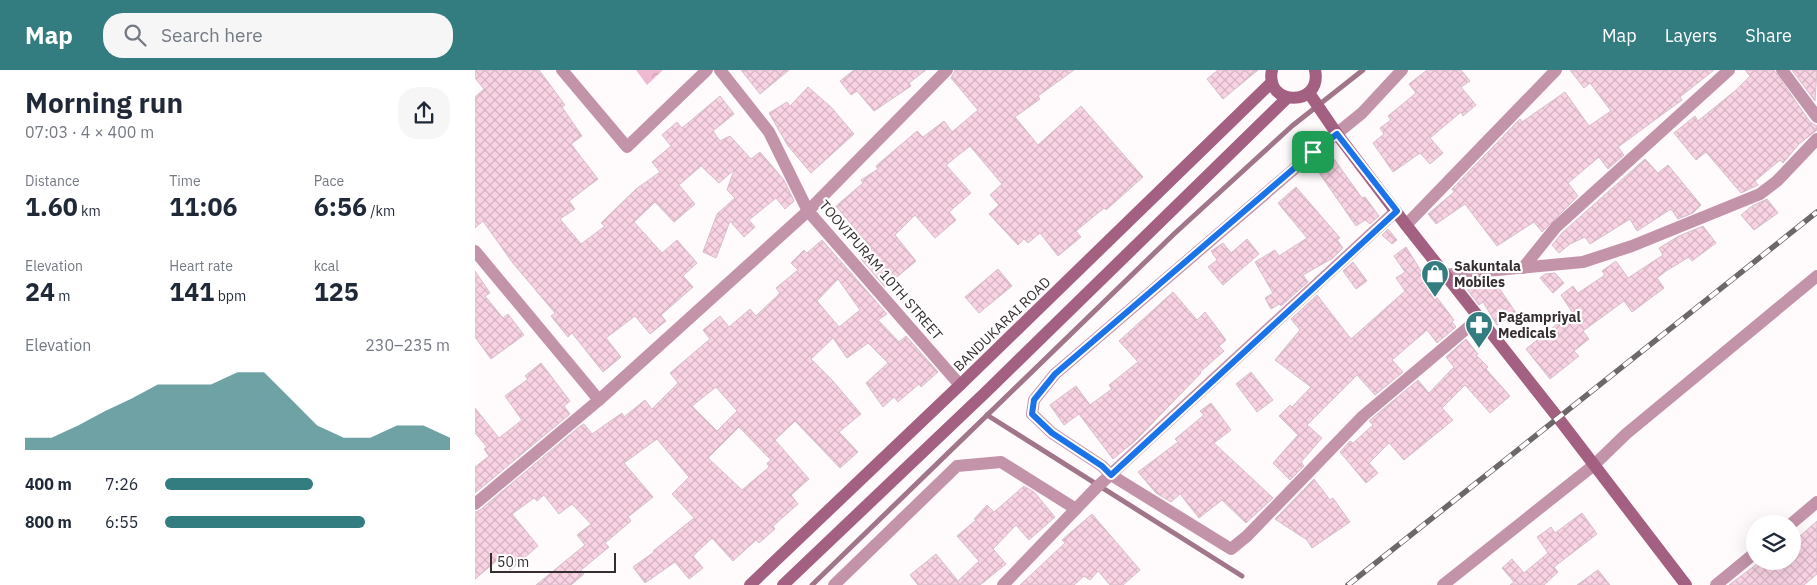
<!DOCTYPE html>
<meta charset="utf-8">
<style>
:root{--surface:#fff;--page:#f6f6f7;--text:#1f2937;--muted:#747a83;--accent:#337c80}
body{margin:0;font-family:"IBM Plex Sans",sans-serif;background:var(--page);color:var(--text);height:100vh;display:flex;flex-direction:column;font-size:19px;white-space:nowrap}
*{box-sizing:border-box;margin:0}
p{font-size:16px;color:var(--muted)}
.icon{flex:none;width:28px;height:28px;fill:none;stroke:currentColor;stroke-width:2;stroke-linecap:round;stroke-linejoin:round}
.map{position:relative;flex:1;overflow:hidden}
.panel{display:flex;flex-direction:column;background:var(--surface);width:475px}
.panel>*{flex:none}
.fabs{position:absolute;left:1271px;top:445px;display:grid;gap:10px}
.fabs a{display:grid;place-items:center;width:55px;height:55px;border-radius:50%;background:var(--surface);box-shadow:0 5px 20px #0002;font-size:25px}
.scale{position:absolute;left:15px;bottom:12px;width:126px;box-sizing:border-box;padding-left:5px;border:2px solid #352d30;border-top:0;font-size:14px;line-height:18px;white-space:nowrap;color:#352d30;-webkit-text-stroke:4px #fff;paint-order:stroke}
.pin{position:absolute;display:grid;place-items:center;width:42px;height:42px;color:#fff;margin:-21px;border-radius:10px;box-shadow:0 2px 8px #0006}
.round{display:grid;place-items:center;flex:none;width:52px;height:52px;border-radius:20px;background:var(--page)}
.overview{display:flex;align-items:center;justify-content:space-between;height:85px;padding:0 25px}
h1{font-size:28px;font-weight:700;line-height:38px}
.figures{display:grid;grid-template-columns:repeat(3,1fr);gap:8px;height:85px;padding:5px 25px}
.figures div{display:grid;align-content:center}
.figures b{font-size:25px;font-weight:700}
.figures small{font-size:14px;font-weight:400}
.figures p{font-size:14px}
.chart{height:140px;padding:10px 25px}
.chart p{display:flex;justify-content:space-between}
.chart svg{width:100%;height:90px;margin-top:5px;fill:var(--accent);opacity:.7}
ul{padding:0 25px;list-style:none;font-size:16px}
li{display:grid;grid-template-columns:80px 60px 1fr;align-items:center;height:38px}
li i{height:12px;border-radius:6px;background:var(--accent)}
header{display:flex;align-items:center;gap:30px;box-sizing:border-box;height:70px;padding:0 25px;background:var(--accent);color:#fff}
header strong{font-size:24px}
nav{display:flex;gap:28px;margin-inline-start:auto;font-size:18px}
.search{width:350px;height:45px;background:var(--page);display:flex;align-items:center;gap:12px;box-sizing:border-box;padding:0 18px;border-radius:20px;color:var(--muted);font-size:19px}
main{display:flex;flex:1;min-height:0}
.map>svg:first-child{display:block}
.park{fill:url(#park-crowns)}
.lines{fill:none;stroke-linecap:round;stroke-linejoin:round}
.stream{stroke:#a2768a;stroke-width:5}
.building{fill:url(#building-cross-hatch);stroke:#d5c1ca;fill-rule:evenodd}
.minor{stroke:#c393a9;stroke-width:12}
.tertiary{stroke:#c393a9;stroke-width:12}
.secondary{stroke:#a36081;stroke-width:12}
.rail-casing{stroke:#6e676a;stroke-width:5.5}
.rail{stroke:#fff;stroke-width:4;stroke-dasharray:11;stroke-linecap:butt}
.route-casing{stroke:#fff;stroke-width:10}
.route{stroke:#1a73e8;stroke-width:6}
.labels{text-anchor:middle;stroke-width:4.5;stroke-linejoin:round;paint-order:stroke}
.poi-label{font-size:14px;font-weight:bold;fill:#352d30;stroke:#fff;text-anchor:start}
.street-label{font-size:14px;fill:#352d30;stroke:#fff}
</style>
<header>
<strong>Map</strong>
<div class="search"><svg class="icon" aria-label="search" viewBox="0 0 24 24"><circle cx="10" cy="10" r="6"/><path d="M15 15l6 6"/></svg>Search here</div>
<nav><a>Map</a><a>Layers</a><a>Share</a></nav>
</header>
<main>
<section class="panel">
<div class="overview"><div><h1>Morning run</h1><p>07:03 · 4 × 400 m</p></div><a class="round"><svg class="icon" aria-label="share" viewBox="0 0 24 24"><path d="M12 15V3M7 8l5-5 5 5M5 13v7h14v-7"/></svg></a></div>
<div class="figures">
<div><p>Distance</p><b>1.60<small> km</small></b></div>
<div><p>Time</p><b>11:06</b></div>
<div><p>Pace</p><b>6:56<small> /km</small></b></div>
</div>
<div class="figures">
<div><p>Elevation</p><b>24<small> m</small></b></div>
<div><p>Heart rate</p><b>141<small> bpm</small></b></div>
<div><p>kcal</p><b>125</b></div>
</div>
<div class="chart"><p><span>Elevation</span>230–235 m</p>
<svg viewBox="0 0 160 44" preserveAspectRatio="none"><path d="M0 44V38L10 38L20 32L30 25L40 19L50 12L60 12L70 12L80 6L90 6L100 19L110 32L120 38L130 38L140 32L150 32L160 38V44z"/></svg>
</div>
<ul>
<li><b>400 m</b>7:26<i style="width:52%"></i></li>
<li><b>800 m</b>6:55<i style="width:70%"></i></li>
</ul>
</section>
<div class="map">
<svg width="1342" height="515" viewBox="0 0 1342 515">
<defs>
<pattern id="park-crowns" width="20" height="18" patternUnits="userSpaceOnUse" patternTransform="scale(1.25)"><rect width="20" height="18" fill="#f0b9d2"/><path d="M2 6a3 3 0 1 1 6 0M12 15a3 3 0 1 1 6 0" fill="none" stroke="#ce9fb5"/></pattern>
<pattern id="building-cross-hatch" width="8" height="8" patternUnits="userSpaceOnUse" patternTransform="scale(1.25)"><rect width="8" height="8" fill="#f9d2e3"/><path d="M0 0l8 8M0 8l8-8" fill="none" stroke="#d6b5c3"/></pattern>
</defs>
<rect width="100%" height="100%" fill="#fffafc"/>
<polygon class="park" points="161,0 188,0 172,15"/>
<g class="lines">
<g class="stream">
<polyline points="512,345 767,506"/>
<polyline points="337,515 699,164 817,56 888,0"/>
</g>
</g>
<g class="building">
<polygon points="0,0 64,0 90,35 87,37 107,66 96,74 123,109 94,131 100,139 85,149 106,174 130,156 126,153 161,119 185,102 177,92 196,76 187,65 202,52 207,58 245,26 259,44 238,61 245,71 255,66 276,89 285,82 309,110 319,131 310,139 301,128 274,150 280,157 269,167 255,151 241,188 228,182 242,144 260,128 252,120 259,100 244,113 226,96 204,115 220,134 199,152 180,132 159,152 187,183 202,170 222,193 208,206 218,217 186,245 191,251 175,264 160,246 131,268 146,287 128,302 97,263 93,267 76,246 80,243 37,192 8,151 0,158 0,27 9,19 0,8"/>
<polygon points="266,0 314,0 285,24"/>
<polygon points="379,0 451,0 434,13 436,16 399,41 382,21 376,25 365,11"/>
<polygon points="480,0 599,0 563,26 565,29 540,47 563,75 606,36 668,107 631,140 629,138 601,161 606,167 583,186 565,163 553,173 549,169 543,175 514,144 524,135 515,125 527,114 495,76 471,95 496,123 474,142 481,150 460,168 440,145 420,165 441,191 410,217 386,189 397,179 361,136 388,113 386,110 403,99 401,96 442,61 448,67 469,51 477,62 503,40 476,8"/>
<polygon points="743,0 783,0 748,29 732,9"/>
<polygon points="952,0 986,0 995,11 986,17 1001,35 988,46 986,42 955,68 968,83 955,94 945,83 918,102 898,73 909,64 905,58 916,50 913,46 941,23 934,14"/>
<polygon points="1095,0 1239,0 1205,27 1207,30 1143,77 1149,85 1133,99 1124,87 1093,113 1103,126 1067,162 1059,152 1022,176 990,134 961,154 953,144 979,122 977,119 1045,49 1047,52 1090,22 1114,56 1136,41 1115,13 1109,18"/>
<polygon points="1270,0 1299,0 1335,52 1342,56 1342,60 1324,74 1308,93 1305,90 1280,111 1283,115 1266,123 1231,82 1221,90 1199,63 1220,46 1223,51 1261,20 1275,6"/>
<polygon points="1317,0 1342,0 1340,31"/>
<polygon points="333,17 356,37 379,64 336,103 313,76 294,43 312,32 315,36"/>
<polygon points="854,82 887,128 890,127 904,146 895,154 890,150 881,156 838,94"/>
<polygon points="1170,89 1183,103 1193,95 1226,135 1218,143 1203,149 1196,139 1162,161 1155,149 1115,174 1110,167 1095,174 1084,183 1077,175 1087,163"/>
<polygon points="821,117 865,168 862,170 868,178 858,188 828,205 833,212 806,236 804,234 796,239 790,228 798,223 780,192 800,180 804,186 832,168 803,133"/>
<polygon points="1292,129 1303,143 1279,160 1266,145 1277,136"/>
<polygon points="1228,156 1241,173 1217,191 1214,187 1191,201 1182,208 1189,218 1157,242 1149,231 1108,261 1114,269 1099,281 1104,286 1075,309 1051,279 1097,242 1086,225 1098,216 1103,223 1130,205 1127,201 1141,191 1153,208 1188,185 1184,178 1204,166"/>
<polygon points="913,159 922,170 917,174 907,165"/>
<polygon points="772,169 784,184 748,215 733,197 742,190 736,181 748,173 756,183"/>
<path d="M347 170 412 244 403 250 424 272 431 266 463 302 446 317 444 314 423 332 419 327 408 337 391 313 413 293 393 273 372 288 358 268 336 289 357 310 386 344 364 362 383 382 365 398 320 351 300 370 334 409 316 425 323 434 298 456 300 459 284 473 281 470 258 491 237 468 218 486 228 498 214 509 200 492 170 513 158 497 179 482 178 481 219 448 197 424 214 407 182 369 149 393 178 427 153 447 156 451 130 473 134 477 106 500 109 504 96 515H61L110 475 102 465 116 454 97 434 84 444 69 425 62 431 59 428 37 444 63 476 35 500 25 488 0 509V442L5 440 104 357 109 354 117 364 147 343 149 347 170 330 177 339 203 313 195 303 235 269 228 260 245 246 254 257 275 239 281 246 305 223 301 218 323 200 316 193 329 180 332 183ZM363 209 385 240 364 257 342 231ZM241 317 262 341 242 361 217 336ZM264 357 296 390 292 393 294 397 267 420 233 388Z"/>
<polygon points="931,177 953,212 951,213 979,250 977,252 981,257 962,273 952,260 917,290 928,302 900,325 882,305 832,355 847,368 826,392 829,396 815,410 798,393 823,365 804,346 815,335 817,337 836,317 800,290 825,260 816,249 842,225 876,269 930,221 921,208 930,202 919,186"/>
<polygon points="878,192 892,211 881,219 868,201"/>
<polygon points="523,199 537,216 504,243 490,227"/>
<polygon points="0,201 15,223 10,226 28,248 33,244 49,265 16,289 0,267"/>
<polygon points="1080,203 1089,213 1078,223 1065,208 1070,204"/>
<polygon points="1018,209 1041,243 1022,255 1008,232 1004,235 992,219 1006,210"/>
<polygon points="698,222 722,250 730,242 751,270 744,276 749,281 725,302 726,303 660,371 638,389 604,344 589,355 575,335 601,316 615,335 637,319 634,315 663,292 644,271"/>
<polygon points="991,269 1003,284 1001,285 1013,297 1011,299 1035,326 1015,343 990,315 967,338 978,350 929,390 914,373 894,393 903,403 891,413 865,382 875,371 878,373 898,355 894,351 943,310 954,323 979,297 971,287"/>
<polygon points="66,293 95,331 89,336 95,344 0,423 0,397 14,386 9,379 12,377 0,363 0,338 24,368 47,350 30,326 53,309 50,306"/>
<polygon points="776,302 798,330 782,342 761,314"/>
<polygon points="736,333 756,360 739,373 798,428 771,453 747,430 724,448 705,424 696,432 681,423 663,402 703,372 700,369 729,345 725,341"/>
<polygon points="839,409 855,430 858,428 875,452 837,478 832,470 800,449"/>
<polygon points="549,416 559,422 580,447 554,470 541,455 518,479 531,494 505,515 443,515 435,505 461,484 483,511 504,491 482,466 501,450 499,449 512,435 519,442"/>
<polygon points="1107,443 1122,464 1079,497 1083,502 1069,515 1035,515 1039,512 1027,498 1037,489 1049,503 1073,483 1062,467 1076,457 1080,463"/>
<polygon points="617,444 665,500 648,515 635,515 623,501 615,510 609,506 599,515 545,515 590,473 587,470"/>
<polygon points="1342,451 1342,504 1329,515 1254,515 1286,491 1318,491 1318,472"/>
<polygon points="1123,500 1135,515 1102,515"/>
</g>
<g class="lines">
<g class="minor">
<polyline points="87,0 152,77 232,0"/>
<polyline points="245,0 294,62 333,141 485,315"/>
<polyline points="927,0 887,43 839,82 580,304 559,330 557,344 577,363 627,396 636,405 756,479 772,466 888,346 1003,249"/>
<polyline points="1307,0 1342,47"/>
<polyline points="931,155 1081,0"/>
<polyline points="0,181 124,330 333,141 472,0"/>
<polyline points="1048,198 1081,157 1254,0"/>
<polyline points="969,205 1108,192 1157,176 1285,124 1302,111 1342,69"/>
<polyline points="0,434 124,330"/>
<polyline points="1316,454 1342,432"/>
<polyline points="359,515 482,396 526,392 601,439"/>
<polyline points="528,515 621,418 921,141"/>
<polyline points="1241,515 1280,483"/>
</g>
<polyline class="tertiary" points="968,515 1119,395 1151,364 1342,206"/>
<g class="secondary">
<path d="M797 0C789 37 848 37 840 0"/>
<polyline points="834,23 862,64 931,155 1084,349 1211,515"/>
<polyline points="275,515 485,315 797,12"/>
<polyline points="308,515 512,321 812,28"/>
</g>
<defs>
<polyline id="rail" points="873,515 1342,142"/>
</defs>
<use href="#rail" class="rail-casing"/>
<use href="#rail" class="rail"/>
</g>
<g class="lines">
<defs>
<polygon id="route" points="862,64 922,141 636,405 627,396 577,363 557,344 559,330 580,304 838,82"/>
</defs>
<use href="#route" class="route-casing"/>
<use href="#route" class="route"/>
</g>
<defs>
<symbol id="shop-pin" viewBox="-11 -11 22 30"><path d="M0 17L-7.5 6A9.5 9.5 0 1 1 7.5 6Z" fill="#337c80" stroke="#fff"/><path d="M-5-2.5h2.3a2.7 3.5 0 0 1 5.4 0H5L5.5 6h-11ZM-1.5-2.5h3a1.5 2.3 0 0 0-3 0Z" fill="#fff"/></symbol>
<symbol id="pharmacy-pin" viewBox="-11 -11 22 30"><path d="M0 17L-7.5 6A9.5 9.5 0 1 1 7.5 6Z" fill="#337c80" stroke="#fff"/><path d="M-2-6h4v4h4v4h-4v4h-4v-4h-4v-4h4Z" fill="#fff"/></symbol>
</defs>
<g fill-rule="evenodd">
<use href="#shop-pin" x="944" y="188" width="32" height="43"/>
<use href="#pharmacy-pin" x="988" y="239" width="32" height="43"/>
</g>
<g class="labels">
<g class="poi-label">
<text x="979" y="201">Sakuntala<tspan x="979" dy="16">Mobiles</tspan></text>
<text x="1023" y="252">Pagampriyal<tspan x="1023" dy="16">Medicals</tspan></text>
</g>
<g class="street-label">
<text transform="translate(406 200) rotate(49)" y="5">TOOVIPURAM 10TH STREET</text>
<text transform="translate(527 254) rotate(-44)" y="5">BANDUKARAI ROAD</text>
</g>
</g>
</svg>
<div class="fabs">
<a><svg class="icon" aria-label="layers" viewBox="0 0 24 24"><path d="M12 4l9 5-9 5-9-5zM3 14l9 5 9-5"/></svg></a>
</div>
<div class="scale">50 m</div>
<div class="pin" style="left:838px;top:82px;background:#1e9e55"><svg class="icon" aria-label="arrive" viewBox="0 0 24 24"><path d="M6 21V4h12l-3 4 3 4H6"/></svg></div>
</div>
</main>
